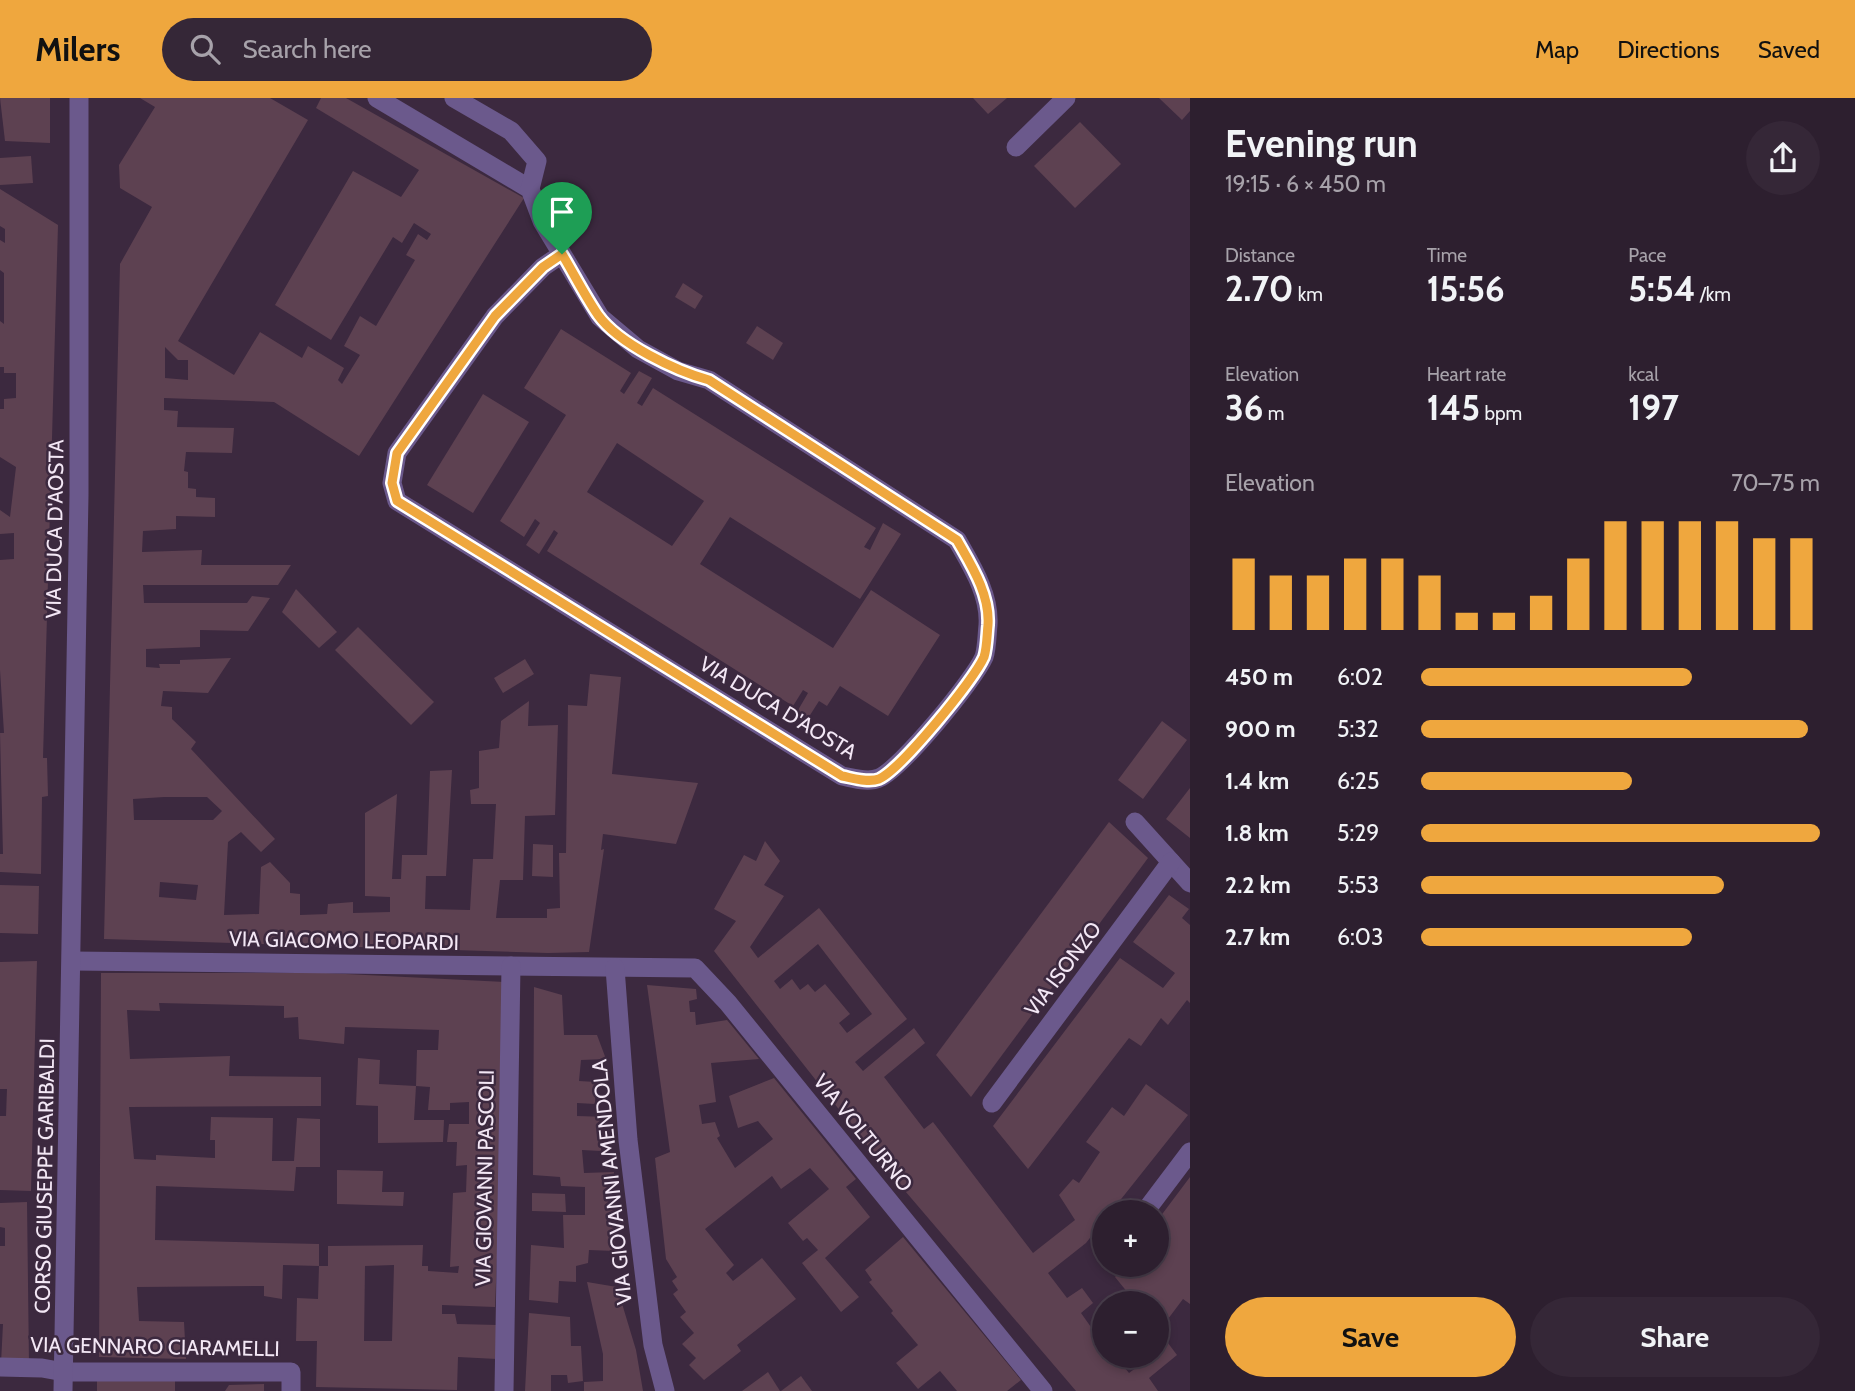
<!DOCTYPE html>
<meta charset="utf-8">
<style>
:root{--surface:#2d1f2f;--page:#352737;--text:#f1f3f6;--muted:#a7a2aa;--line:#483d4b;--accent:#efa73e}
body{margin:0;font-family:Cabin,sans-serif;background:var(--page);color:var(--text);height:100vh;display:flex;flex-direction:column;font-size:26px;white-space:nowrap}
*{box-sizing:border-box;margin:0}
p{font-size:23px;color:var(--muted)}
.icon{flex:none;width:38px;height:38px;fill:none;stroke:currentColor;stroke-width:2;stroke-linecap:round;stroke-linejoin:round}
.map{position:relative;flex:1;overflow:hidden}
.details{display:flex;flex-direction:column;background:var(--surface);width:665px}
.details>*{flex:none}
.buttons{position:absolute;left:1092px;top:1102px;display:grid;gap:14px}
.buttons a{display:grid;place-items:center;width:77px;height:77px;border-radius:50%;background:var(--surface);box-shadow:0 4px 10px #0003,0 0 0 2px var(--line);font-size:35px}
.pin{position:absolute;display:grid;place-items:center;width:60px;height:60px;color:#fff;margin:-72px -30px;border-radius:50% 50% 50% 0;rotate:-45deg;box-shadow:0 0 7px #0007}
.pin .icon{rotate:45deg}
.round{display:grid;place-items:center;flex:none;width:74px;height:74px;border-radius:37px;background:var(--page)}
.headline{display:flex;align-items:center;justify-content:space-between;height:119px;padding:0 35px}
h1{font-size:38px;font-weight:700;line-height:52px}
.figures{display:grid;grid-template-columns:repeat(3,1fr);gap:10px;height:119px;padding:7px 35px}
.figures div{display:grid;align-content:center}
.figures b{font-size:35px;font-weight:700}
.figures small{font-size:19px;font-weight:400}
.figures p{font-size:19px}
.chart{height:196px;padding:14px 35px}
.chart p{display:flex;justify-content:space-between}
.chart svg{width:100%;height:126px;margin-top:7px;stroke:var(--accent);stroke-width:6}
.button{display:flex;gap:14px;margin-top:auto;padding:14px 35px}
.button a{flex:1;height:80px;border-radius:42px;background:var(--accent);color:#111;font-size:28px;font-weight:700;line-height:80px;text-align:center}
.button a+a{background:var(--page);color:var(--text)}
ul{padding:0 35px;list-style:none;font-size:23px}
li{display:grid;grid-template-columns:112px 84px 1fr;align-items:center;height:52px}
li i{height:18px;border-radius:9px;background:var(--accent)}
header{display:flex;align-items:center;gap:42px;box-sizing:border-box;height:98px;padding:0 35px;background:var(--accent);color:#111}
header strong{font-size:33px}
nav{display:flex;gap:38px;margin-inline-start:auto;font-size:24px}
.search{width:490px;height:63px;background:var(--page);display:flex;align-items:center;gap:18px;box-sizing:border-box;padding:0 24px;border-radius:38px;color:var(--muted);font-size:26px}
main{display:flex;flex:1;min-height:0}
.map>svg:first-child{display:block}
.building{fill:#5d4151;fill-rule:evenodd}
.lines{fill:none;stroke-linecap:round;stroke-linejoin:round}
.minor{stroke:#6b598c;stroke-width:19}
.tertiary{stroke:#6b598c;stroke-width:19}
.route-casing{stroke:#fff;stroke-width:14}
.route{stroke:#efa73e;stroke-width:9}
.labels{text-anchor:middle;stroke-width:5;stroke-linejoin:round;paint-order:stroke}
.street-label{font-size:21px;fill:#f3e7f5;stroke:#3c293f}
</style>
<header>
<strong>Milers</strong>
<div class="search"><svg class="icon" aria-label="search" viewBox="0 0 24 24"><circle cx="10" cy="10" r="6"/><path d="M15 15l6 6"/></svg>Search here</div>
<nav><a>Map</a><a>Directions</a><a>Saved</a></nav>
</header>
<main>
<div class="map">
<svg width="1190" height="1293" viewBox="0 0 1190 1293">
<rect width="100%" height="100%" fill="#3c293f"/>
<g class="building">
<polygon points="0,0 50,0 50,45 5,43"/>
<path d="M140 0H270L308 22 178 243 234 277 260 234 302 260 308 248 344 270 338 282 342 286 360 257 344 248 360 218 376 228 415 162 406 157 418 136 427 142 431 136 414 125 402 145 393 139 331 242 275 207 353 73 401 99 419 72 316 10 321 0H346L524 100 359 358 274 304 164 300V312L178 313 177 329 234 330 232 355 186 354 184 373 188 374V390L196 391V399L215 400V419L176 418V431L143 433 142 454 202 452 201 467H291L278 487H143L144 505H247L252 498 270 500 248 533 200 532V549L146 551V569L160 570 159 566H180V562L231 560 208 595 163 593 161 608 172 609V621L196 644 191 651 275 741 261 754 241 734 228 744 224 817 259 816 261 769 270 764 290 785V795L300 796V817L327 816 328 806 353 804V815L390 814V799L365 798V715L397 696 392 781H401L402 757H427L430 673 452 672 446 778H426L425 811 470 812 473 761H493L496 706H471L470 692 479 690V653L499 650 501 623 529 603 528 628 558 627 555 717 525 718 523 782H500L496 820H547V811L560 810 559 755H566L568 607 587 608 590 576 621 579 612 676 698 685 676 746 603 736 601 752 604 751 589 854 548 855 104 841 120 166 152 109 120 90 119 67 155 9ZM165 249 178 262H188V282L165 280ZM164 699H207L222 713 213 722H134L133 701ZM160 784 198 787 196 802 159 799Z"/>
<polygon points="973,0 1007,0 988,16"/>
<polygon points="1159,0 1190,0 1190,13 1182,22"/>
<polygon points="1080,24 1121,66 1075,110 1034,68"/>
<polygon points="31,58 33,85 0,87 0,60"/>
<polygon points="0,91 58,127 43,660 47,660 48,698 42,699 41,776 0,774 0,756 3,756 0,635 4,635 0,572 0,462 14,461 14,435 0,436 0,412 10,419 16,369 0,359 0,311 4,311 4,301 16,300 16,275 4,275 4,269 0,269 0,223 4,226 4,175 0,172 0,142 5,145 5,131 0,128"/>
<polygon points="683,185 703,198 695,211 675,199"/>
<polygon points="757,228 783,245 773,262 746,245"/>
<path d="M561 231 631 275 620 293 624 296 639 273 652 280 637 305 642 308 653 290 876 430 864 449 870 452 883 425 901 436 860 501 730 419 700 466 833 550 871 492 940 537 888 618 840 588 827 608 819 603 805 625 794 619 808 595 803 592 793 608 547 453 558 435 554 432 539 456 526 447 540 425 535 421 524 439 500 423 566 317 524 290ZM617 345 704 403 672 448 587 394Z"/>
<polygon points="483,296 529,324 473,415 427,387"/>
<polygon points="296,491 337,534 319,550 282,514"/>
<polygon points="358,529 434,604 411,627 335,552"/>
<polygon points="525,561 534,576 503,595 494,580"/>
<polygon points="1162,623 1187,642 1143,701 1118,682"/>
<polygon points="1190,690 1190,740 1166,721"/>
<polygon points="1109,724 1148,760 971,999 936,957"/>
<path d="M765 743 780 763 764 787 784 798 750 849 758 860 819 810 907 921 855 964 863 973 914 930 925 945 884 979 924 1031 933 1024 1033 1155 1075 1122 1059 1097 1073 1081 1079 1085 1100 1054 1086 1044 1112 1009 1124 1018 1146 986 1188 1017 1110 1115H1104V1122L1086 1145 1048 1175 1067 1200 1082 1190 1093 1205 1081 1215 1098 1239 1104 1236V1258H1115L1129 1275 1152 1258H1157V1254L1168 1245 1177 1257 1149 1280 1158 1293H1076L882 1066 714 853 736 823 714 811 744 757 756 763ZM818 846 872 916 847 935 839 925 850 916 825 886 815 894 808 886 800 892 792 881 780 891 774 883Z"/>
<polygon points="533,746 553,747 553,779 532,778"/>
<polygon points="0,787 39,788 38,836 0,835"/>
<polygon points="1169,797 1189,811 1182,820 1190,827 1190,905 1187,902 1168,927 1161,920 1141,948 1129,940 1028,1071 993,1028 1120,860 1163,890 1175,875 1133,844"/>
<polygon points="37,863 31,1093 0,1092 0,1018 6,1018 7,991 0,991 0,864"/>
<path d="M101 875H326L505 884 506 937 495 1209 442 1207V1216H455L457 1226 498 1227 497 1261 458 1259 457 1292 316 1289 317 1243H296L297 1200 318 1201 319 1168H328V1148L423 1147 422 1168H428V1173L458 1175 459 1168 450 1169 453 1095 466 1094 467 1067 456 1068 457 1044H447L449 1026H469V1004L450 1005V1012H428L430 989 416 988 417 952H438L439 932 345 929 344 946 299 941 298 919 284 920V908L159 905 160 913 127 912 130 961 230 958 229 978 321 979V1008L129 1009 134 1061 156 1062V1057L215 1060V1042H210L211 1019 273 1020 272 1063H294L297 1020 320 1021V1069H296L294 1093 156 1088 155 1142 319 1146V1168L283 1167 282 1201 264 1198V1188L137 1189 139 1223 184 1224 186 1261 99 1259ZM394 1167 392 1243H364L365 1168Z"/>
<polygon points="647,887 696,891 697,901 689,903 690,914 695,914 696,927 727,922 759,961 711,965 716,1004 699,1007 702,1026 715,1024 720,1038 717,1040 735,1070 773,1041 758,1023 738,1030 729,998 774,980 856,1081 846,1089 870,1119 825,1160 859,1199 841,1214 802,1165 818,1152 807,1140 803,1143 788,1125 829,1091 810,1070 781,1091 772,1078 705,1131 734,1167 726,1175 733,1183 762,1160 796,1201 737,1247 741,1253 704,1282 689,1267 696,1260 682,1246 694,1235 680,1219 686,1214 673,1196 678,1192 672,1183 677,1179 666,1161 655,1060 670,1054"/>
<polygon points="534,889 562,897 564,937 597,937 606,961 581,962 579,983 596,984 595,1006 577,1005 577,1018 609,1019 610,1035 602,1034 601,1053 582,1052 584,1075 614,1074 615,1153 589,1152 588,1165 576,1168 576,1184 559,1183 558,1205 529,1202 531,1147 564,1150 563,1117 585,1117 585,1089 561,1088 560,1079 533,1077"/>
<polygon points="358,960 380,962 379,986 416,988 414,1022 444,1022 443,1044 378,1045 378,1008 356,1007"/>
<polygon points="337,1072 383,1073 382,1094 404,1094 403,1108 337,1106"/>
<polygon points="1190,1079 1190,1206 1183,1201 1159,1233 1157,1206 1137,1206 1115,1179 1124,1167 1157,1167 1157,1123"/>
<polygon points="532,1095 565,1096 566,1114 532,1113"/>
<polygon points="27,1104 29,1266 1,1265 3,1226 0,1226 0,1148 5,1148 5,1130 0,1129 0,1105"/>
<polygon points="903,1139 1021,1282 1007,1293 957,1293 940,1273 918,1291 896,1265 918,1247 891,1215 893,1213 869,1184 872,1182 865,1172"/>
<polygon points="587,1184 617,1189 636,1252 643,1293 584,1293 584,1284 603,1283 603,1256"/>
<polygon points="529,1215 570,1219 571,1248 581,1248 583,1283 568,1285 567,1277 551,1277 551,1293 525,1293"/>
<polygon points="768,1274 780,1293 742,1293"/>
<polygon points="801,1278 812,1293 781,1293"/>
<rect x="97" y="1282" width="78" height="11"/>
<polygon points="264,1286 264,1293 225,1293 229,1287"/>
</g>
<g class="lines">
<g class="minor">
<path d="M377 0 530 91 542 123 600 219 638 251 678 273 709 282 957 442C971 467 990 496 988 527 987 536 987 550 984 559 974 582 901 671 879 680 868 685 853 680 842 678L397 403 392 385 397 355 495 218 543 169 562 156"/>
<polyline points="454,0 511,33 537,63 530,91"/>
<polyline points="1016,49 1066,0"/>
<polyline points="1135,724 1190,785"/>
<polyline points="72,863 695,870 728,905 1043,1293"/>
<polyline points="615,870 628,1042 653,1247 665,1293"/>
<polyline points="992,1005 1171,764"/>
<polyline points="1144,1115 1190,1054"/>
<polyline points="0,1269 42,1270 64,1274 291,1274 291,1293"/>
<polyline points="504,1293 511,868"/>
</g>
<polyline class="tertiary" points="63,1293 79,397 79,0"/>
</g>
<g class="lines">
<defs>
<path id="route" d="M562 156C574 176 585 198 598 217 619 246 676 273 709 282L957 442C971 467 990 496 988 527 987 536 987 550 984 559 974 582 901 671 879 681 868 685 853 680 842 678L397 403 392 385 397 355 495 218 543 169Z"/>
</defs>
<use href="#route" class="route-casing"/>
<use href="#route" class="route"/>
</g>
<g class="labels">
<g class="street-label">
<text transform="translate(55 431) rotate(-89)" y="7">VIA DUCA D'AOSTA</text>
<text transform="translate(778 610) rotate(31)" y="7">VIA DUCA D'AOSTA</text>
<text transform="translate(344 843) rotate(1)" y="7">VIA GIACOMO LEOPARDI</text>
<text transform="translate(1063 871) rotate(-53)" y="7">VIA ISONZO</text>
<text transform="translate(863 1035) rotate(51)" y="7">VIA VOLTURNO</text>
<text transform="translate(45 1078) rotate(-89)" y="7">CORSO GIUSEPPE GARIBALDI</text>
<text transform="translate(485 1080) rotate(-89)" y="7">VIA GIOVANNI PASCOLI</text>
<text transform="translate(612 1084) rotate(-96)" y="7">VIA GIOVANNI AMENDOLA</text>
<text transform="translate(155 1249) rotate(1)" y="7">VIA GENNARO CIARAMELLI</text>
</g>
</g>
</svg>
<div class="buttons">
<a>+</a>
<a>−</a>
</div>
<div class="pin" style="left:562px;top:156px;background:#1e9e55"><svg class="icon" aria-label="arrive" viewBox="0 0 24 24"><path d="M6 21V4h12l-3 4 3 4H6"/></svg></div>
</div>
<section class="details">
<div class="headline"><div><h1>Evening run</h1><p>19:15 · 6 × 450 m</p></div><a class="round"><svg class="icon" aria-label="share" viewBox="0 0 24 24"><path d="M12 15V3M7 8l5-5 5 5M5 13v7h14v-7"/></svg></a></div>
<div class="figures">
<div><p>Distance</p><b>2.70<small> km</small></b></div>
<div><p>Time</p><b>15:56</b></div>
<div><p>Pace</p><b>5:54<small> /km</small></b></div>
</div>
<div class="figures">
<div><p>Elevation</p><b>36<small> m</small></b></div>
<div><p>Heart rate</p><b>145<small> bpm</small></b></div>
<div><p>kcal</p><b>197</b></div>
</div>
<div class="chart"><p><span>Elevation</span>70–75 m</p>
<svg viewBox="0 0 160 44" preserveAspectRatio="none"><path d="M5 44V19M15 44V25M25 44V25M35 44V19M45 44V19M55 44V25M65 44V38M75 44V38M85 44V32M95 44V19M105 44V6M115 44V6M125 44V6M135 44V6M145 44V12M155 44V12"/></svg>
</div>
<ul>
<li><b>450 m</b>6:02<i style="width:68%"></i></li>
<li><b>900 m</b>5:32<i style="width:97%"></i></li>
<li><b>1.4 km</b>6:25<i style="width:53%"></i></li>
<li><b>1.8 km</b>5:29<i style="width:100%"></i></li>
<li><b>2.2 km</b>5:53<i style="width:76%"></i></li>
<li><b>2.7 km</b>6:03<i style="width:68%"></i></li>
</ul>
<div class="button"><a>Save</a><a>Share</a></div>
</section>
</main>
